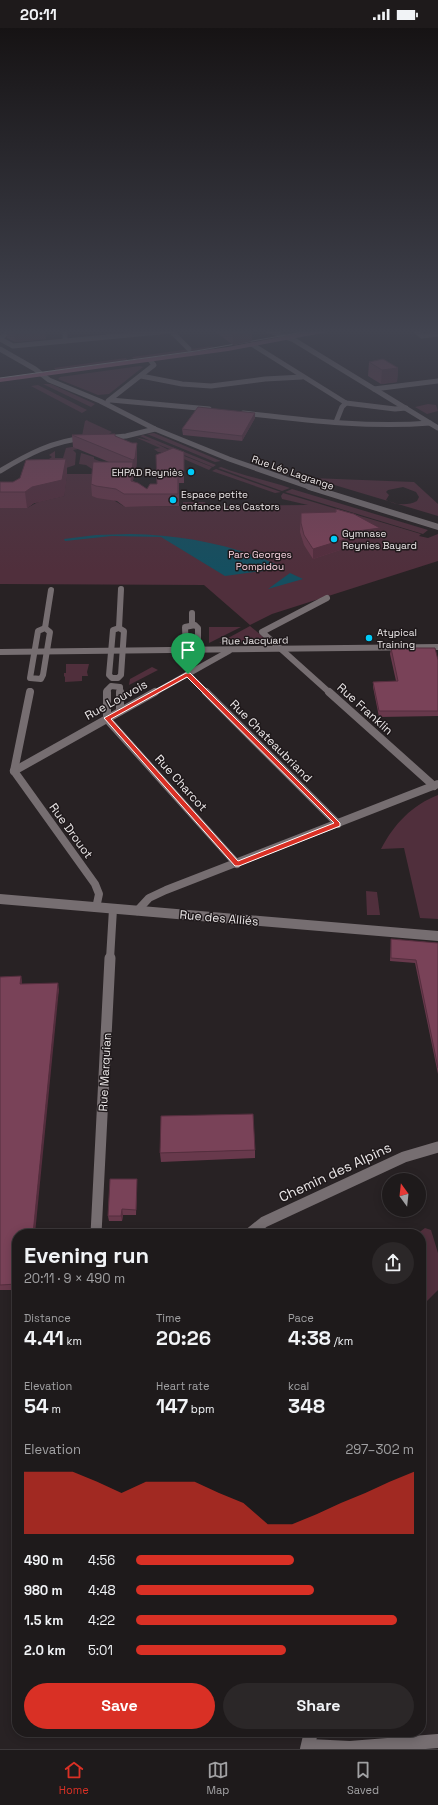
<!DOCTYPE html>
<meta charset="utf-8">
<style>
:root{--surface:#1e1a1b;--page:#2b2728;--text:#f1f3f6;--muted:#a1a1a3;--line:#3c383a;--accent:#d93025}
body{margin:0;font-family:"Space Grotesk",sans-serif;background:var(--page);color:var(--text);height:100vh;display:flex;flex-direction:column;font-size:15px;white-space:nowrap}
*{box-sizing:border-box;margin:0}
p{font-size:13px;color:var(--muted)}
.icon{flex:none;width:22px;height:22px;fill:none;stroke:currentColor;stroke-width:2;stroke-linecap:round;stroke-linejoin:round}
.map{position:relative;flex:1;overflow:hidden}
.drawer{position:absolute;left:12px;top:1201px;width:414px;height:508px;display:flex;flex-direction:column;background:var(--surface);border-radius:16px;box-shadow:0 2px 10px #0003,0 0 0 1px var(--line)}
.drawer>*{flex:none}
.needle{width:26px;rotate:345deg}
.tools{position:absolute;left:382px;top:1145px;display:grid;gap:8px}
.tools a{display:grid;place-items:center;width:44px;height:44px;border-radius:50%;background:var(--surface);box-shadow:0 2px 10px #0003,0 0 0 1px var(--line);font-size:20px}
.pin{position:absolute;display:grid;place-items:center;width:34px;height:34px;color:#fff;margin:-41px -17px;border-radius:50% 50% 50% 0;rotate:-45deg;box-shadow:0 0 4px #0007}
.pin .icon{rotate:45deg}
.round{display:grid;place-items:center;flex:none;width:42px;height:42px;border-radius:21px;background:var(--page)}
.head{display:flex;align-items:center;justify-content:space-between;height:68px;padding:0 12px}
h1{font-size:22px;font-weight:700;line-height:30px}
.figures{display:grid;grid-template-columns:repeat(3,1fr);gap:6px;height:68px;padding:4px 12px}
.figures div{display:grid;align-content:center}
.figures b{font-size:20px;font-weight:700}
.figures small{font-size:11px;font-weight:400}
.figures p{font-size:11px}
.chart{height:112px;padding:8px 12px}
.chart p{display:flex;justify-content:space-between}
.chart svg{width:100%;height:72px;margin-top:4px;fill:var(--accent);opacity:.7}
.action{display:flex;gap:8px;margin-top:auto;padding:8px 12px}
.action a{flex:1;height:46px;border-radius:24px;background:var(--accent);color:#fff;font-size:16px;font-weight:700;line-height:46px;text-align:center}
.action a+a{background:var(--page);color:var(--text)}
ul{padding:0 12px;list-style:none;font-size:13px}
li{display:grid;grid-template-columns:64px 48px 1fr;align-items:center;height:30px}
li i{height:10px;border-radius:5px;background:var(--accent)}
.status{display:flex;justify-content:space-between;align-items:center;height:28px;padding:0 20px;background:var(--surface);direction:ltr}
.status svg{height:11px;fill:currentColor}
.tabs{display:flex;justify-content:space-around;align-items:center;height:56px;border-top:1px solid var(--line);background:var(--surface);font-size:11px;color:var(--muted)}
.tabs a{display:grid;justify-items:center;gap:2px}
.tabs .current{color:var(--accent)}
.map>svg:first-child{display:block}
.green{fill:#502f3c;fill-rule:evenodd}
.water{fill:#154f60}
.lines{fill:none;stroke-linecap:round;stroke-linejoin:round}
.street-far4{stroke:#766e71;stroke-width:5}
.street-far3{stroke:#766e71;stroke-width:6}
.street-far2{stroke:#766e71;stroke-width:8}
.street-far1{stroke:#766e71;stroke-width:11}
.street{stroke:#766e71;stroke-width:14}
.secondary{fill:#766e71;fill-rule:evenodd}
.primary{fill:#a96481;fill-rule:evenodd}
.tram{stroke:#bfbbbc;stroke-width:1}
.wall{fill:#68394c}
.shaded-wall{fill:#552e3e}
.building{fill:#794258;stroke:#552e3e}
.route{fill:#d93025;stroke:#fff;fill-rule:evenodd}
.poi-dot{fill:#00cbf8;stroke:#1f191b;stroke-width:1.5}
.labels{text-anchor:middle;stroke-width:3;stroke-linejoin:round;paint-order:stroke}
.far-poi-label{font-size:10px;fill:#ebe7e8;stroke:#1f191b;text-anchor:start}
.far-street-label{font-size:10px;fill:#ebe7e8;stroke:#1f191b}
.far-park-label{font-size:10px;fill:#f9d4e1;stroke:#1f191b}
.street-label{font-size:12px;fill:#ebe7e8;stroke:#1f191b}
.near-street-label{font-size:14px;fill:#ebe7e8;stroke:#1f191b}
</style>
<div class="status"><b>20:11</b><svg viewBox="0 0 49 12"><path d="M0 12V9h3v3zM5 12V6h3v6zM10 12V3h3v9zM15 12V0h3v12zM26 1h20v11H26zM47 4h2v5h-2z"/></svg></div>
<div class="map">
<svg width="438" height="1721" viewBox="0 0 438 1721">
<rect width="100%" height="100%" fill="#282224"/>
<g class="green">
<polygon points="212,318 216,322 135,333 132,329"/>
<polygon points="126,330 129,334 56,343 54,340"/>
<polygon points="140,338 143,339 109,366 98,367 58,351 60,349"/>
<polygon points="43,356 51,356 95,376 91,379"/>
<polygon points="38,357 87,382 82,385 31,358"/>
<polygon points="428,376 436,377 438,383 427,386 415,379"/>
<polygon points="87,392 88,393 112,404 109,406 82,408 85,393"/>
<polygon points="154,405 221,433 215,434 147,406"/>
<polygon points="143,407 216,437 213,439 155,415 169,422 212,439 209,442 170,425 158,424 154,421 160,420 135,409 151,413 140,408"/>
<polygon points="72,419 78,419 78,421 73,422 76,425 75,437 66,440 37,439 52,429 49,427 55,423 55,430 63,430 66,420"/>
<polygon points="81,425 94,429 94,431 107,436 92,441 86,437 79,436"/>
<path d="M221 439C243 448 267 452 290 460L282 463 218 440Z"/>
<polygon points="216,441 281,464 275,465 212,443"/>
<polygon points="67,446 94,446 115,473 125,479 183,478 183,474 205,474 206,478 308,477 282,471 281,468 283,465 421,506 419,508 428,510 438,506 438,533 272,586 250,597 204,557 0,556 0,480 27,480 38,474 64,468"/>
<path d="M311 450 414 454 438 476V488ZM403 459 416 464 419 469 417 473C408 478 395 477 386 472L389 467 386 464 388 462Z"/>
<polygon points="292,461 428,502 423,506 285,464"/>
<polygon points="250,598 269,614 219,615"/>
<polygon points="209,599 241,599 209,615"/>
<polygon points="66,636 89,636 87,644 88,648 82,648 82,653 65,654 65,649 64,648 64,645 66,645"/>
<polygon points="152,639 158,642 129,657 130,651"/>
<path d="M438 767V891L420 890 404 820 381 821C394 796 412 777 438 767Z"/>
<polygon points="366,863 377,864 380,887 367,887"/>
<polygon points="425,1200 431,1202 438,1225 438,1262 421,1279 421,1206 417,1206"/>
</g>
<g class="water">
<path d="M130 506C184 507 235 517 285 540L225 548 161 509 112 508 65 513 64 511 96 507Z"/>
<polygon points="290,545 303,551 268,561"/>
</g>
<g class="lines">
<g class="street-far4">
<polyline points="11,301 0,311 13,318 170,303"/>
<polyline points="65,301 65,313"/>
<polyline points="169,301 189,321"/>
<polyline points="264,301 294,312 438,400"/>
<polyline points="414,301 422,308 438,306"/>
<polyline points="253,317 346,375 395,381 406,380"/>
<polyline points="0,321 35,341 49,352 100,373 155,401 229,431 312,460"/>
<polyline points="141,348 182,356 211,358 265,351 302,349"/>
<polyline points="374,361 438,353"/>
<polyline points="111,372 209,381"/>
<polyline points="108,373 154,337 150,332"/>
<path d="M243 385C305 392 367 400 430 395"/>
<polyline points="336,394 342,379 346,375"/>
<polyline points="106,410 126,408 155,401"/>
<path d="M0 443C28 426 53 413 85 410"/>
</g>
<g class="street-far3">
<polyline points="309,459 438,499"/>
<polyline points="327,570 262,604 330,665"/>
<polyline points="192,585 192,597"/>
<polygon points="45,600 50,604 43,647 41,651 30,650 38,603"/>
<polyline points="45,600 51,562"/>
<polygon points="119,600 124,603 121,647 118,650 112,650 109,647 113,602"/>
<polyline points="119,600 121,561"/>
<polyline points="186,622 185,599 195,597 198,600 198,622"/>
<polyline points="0,624 438,619"/>
<polyline points="188,646 207,665"/>
<polyline points="30,665 30,663"/>
<polyline points="107,665 107,662 111,658 120,659 120,665"/>
<polyline points="154,665 229,623"/>
</g>
<g class="street-far2">
<polyline points="107,664 107,691 237,836"/>
<polyline points="120,664 120,683"/>
<polyline points="206,664 338,796"/>
<polyline points="329,664 434,758"/>
<polyline points="14,743 155,664"/>
<polyline points="14,743 95,856 99,866 96,880"/>
<polyline points="14,743 30,664"/>
<polyline points="137,883 149,870 166,862 438,756"/>
<polyline points="110,931 113,881"/>
</g>
<g class="street-far1">
<polyline points="96,1206 110,930"/>
<polyline points="249,1206 264,1194 404,1129 438,1119"/>
</g>
<g class="street">
<polyline points="309,1718 350,1720 438,1713"/>
<polyline points="307,1721 311,1704"/>
</g>
<polygon class="secondary" points="0,866 438,903 438,913 0,876"/>
<polygon class="primary" points="320,301 337,301 333,303 228,323 0,354 0,350 228,319"/>
<polyline class="tram" points="0,350 196,323 320,301"/>
</g>
<g class="wall">
<polygon points="6,301 45,301 46,311 15,314 7,310"/>
<polygon points="201,301 249,301 252,303 252,313 233,317 213,302 202,302"/>
<polygon points="369,334 398,340 397,354 381,356 368,348"/>
<polygon points="255,385 255,390 242,413 183,407 182,401"/>
<polygon points="72,407 115,408 137,428 136,442 134,444 133,453 147,461 157,456 184,424 184,455 179,455 179,478 125,479 117,473 97,470 92,468 91,456 109,434 73,419"/>
<polygon points="66,431 67,446 64,468 34,475 27,480 0,480 0,454 13,454"/>
<polygon points="336,481 379,509 355,513 355,517 313,531 304,517 300,504 301,485 335,484"/>
<polygon points="391,620 438,632 438,688 379,689 373,659 373,654 396,653 390,626"/>
<polygon points="391,911 438,915 438,1046 415,935 390,933"/>
<polygon points="21,948 22,956 59,961 17,1206 17,1262 0,1262 0,949"/>
<polygon points="255,1122 255,1130 161,1134 160,1125"/>
<polygon points="137,1151 137,1156 136,1187 123,1187 122,1193 109,1193 108,1188"/>
</g>
<g class="shaded-wall">
<polygon points="13,301 45,301 46,311 15,314"/>
<polygon points="112,301 144,301 112,305"/>
<polygon points="252,303 252,313 233,317 233,307"/>
<polygon points="398,340 397,354 381,356 382,342"/>
<polygon points="255,385 255,390 242,413 242,408"/>
<polygon points="137,415 137,428 136,442 134,444 133,432"/>
<polygon points="66,431 67,446 64,468 34,475 27,480 25,464 32,459"/>
<polygon points="133,434 134,446 131,465 131,453"/>
<polygon points="380,500 379,509 355,513 355,517 313,531 313,521 350,504"/>
<polygon points="21,948 22,954 21,962 20,956"/>
<polygon points="58,955 59,961 35,1206 33,1206"/>
<polygon points="122,1181 123,1187 122,1193 121,1188"/>
</g>
<g class="building">
<polygon points="225,301 249,301 252,303 233,307"/>
<polygon points="383,331 398,340 382,342 369,334"/>
<polygon points="198,379 255,385 242,408 182,401"/>
<polygon points="115,406 115,408 132,415 137,415 135,430 133,432 72,407"/>
<polygon points="173,420 184,424 184,443 178,443 178,466 124,466 116,461 96,458 91,456 93,434 133,434 131,453 138,455 147,461 150,456 157,456 156,427"/>
<polygon points="66,431 62,452 32,459 25,464 0,464 0,454 13,454 20,450 26,432"/>
<polygon points="336,481 354,486 380,500 350,504 355,508 313,521 304,507 301,495 301,485 336,484"/>
<polygon points="391,620 435,620 438,632 438,683 379,683 373,654 398,653"/>
<polygon points="391,911 438,915 438,1040 416,932 391,930"/>
<polygon points="21,948 20,956 58,955 33,1206 17,1206 17,1256 0,1257 0,949"/>
<polygon points="253,1086 255,1122 160,1125 161,1088"/>
<polygon points="110,1151 137,1151 136,1182 122,1181 121,1188 108,1188"/>
</g>
<linearGradient id="sky" x2="0" y2="1"><stop stop-color="#161314"/><stop offset="0.56" stop-color="#424450"/><stop offset="1" stop-color="#424450" stop-opacity="0"/></linearGradient>
<rect width="438" height="542" fill="url(#sky)"/>
<path class="route" d="M186 645H190L340 795V798L239 838H235L104 690ZM187 649 334 795 238 833 111 691Z"/>
<g class="poi-dot">
<circle cx="191" cy="444" r="4"/>
<circle cx="173" cy="472" r="4"/>
<circle cx="334" cy="511" r="4"/>
<circle cx="369" cy="610" r="4"/>
</g>
<g class="labels">
<g class="far-poi-label">
<text x="183" y="448" text-anchor="end">EHPAD Reyniès</text>
<text x="181" y="470">Espace petite<tspan x="181" dy="12">enfance Les Castors</tspan></text>
<text x="342" y="509">Gymnase<tspan x="342" dy="12">Reynies Bayard</tspan></text>
<text x="377" y="608">Atypical<tspan x="377" dy="12">Training</tspan></text>
</g>
<g class="far-street-label">
<text transform="translate(293 444) rotate(19)" y="4">Rue Léo Lagrange</text>
<text transform="translate(255 612) rotate(-1)" y="4">Rue Jacquard</text>
</g>
<g class="far-park-label">
<text x="260" y="530">Parc Georges<tspan x="260" dy="12">Pompidou</tspan></text>
</g>
<g class="street-label">
<text transform="translate(116 672) rotate(-29)" y="4">Rue Louvois</text>
<text transform="translate(365 681) rotate(42)" y="4">Rue Franklin</text>
<text transform="translate(271 713) rotate(45)" y="4">Rue Chateaubriand</text>
<text transform="translate(181 755) rotate(48)" y="4">Rue Charcot</text>
<text transform="translate(71 803) rotate(54)" y="4">Rue Drouot</text>
<text transform="translate(219 890) rotate(5)" y="4">Rue des Alliés</text>
<text transform="translate(105 1044) rotate(-87)" y="4">Rue Marquian</text>
</g>
<g class="near-street-label">
<text transform="translate(335 1144) rotate(-25)" y="5">Chemin des Alpins</text>
</g>
</g>
</svg>
<div class="tools">
<a><svg class="needle" viewBox="-14 -14 28 28"><path d="M0-13l5 13h-10z" fill="#e53935"/><path d="M0 13l5-13h-10z" fill="#a1a1a3"/></svg></a>
</div>
<div class="pin" style="left:188px;top:646px;background:#1e9e55"><svg class="icon" aria-label="arrive" viewBox="0 0 24 24"><path d="M6 21V4h12l-3 4 3 4H6"/></svg></div>
<section class="drawer">
<div class="head"><div><h1>Evening run</h1><p>20:11 · 9 × 490 m</p></div><a class="round"><svg class="icon" aria-label="share" viewBox="0 0 24 24"><path d="M12 15V3M7 8l5-5 5 5M5 13v7h14v-7"/></svg></a></div>
<div class="figures">
<div><p>Distance</p><b>4.41<small> km</small></b></div>
<div><p>Time</p><b>20:26</b></div>
<div><p>Pace</p><b>4:38<small> /km</small></b></div>
</div>
<div class="figures">
<div><p>Elevation</p><b>54<small> m</small></b></div>
<div><p>Heart rate</p><b>147<small> bpm</small></b></div>
<div><p>kcal</p><b>348</b></div>
</div>
<div class="chart"><p><span>Elevation</span>297–302 m</p>
<svg viewBox="0 0 160 44" preserveAspectRatio="none"><path d="M0 44V6L10 6L20 6L30 12L40 19L50 12L60 12L70 12L80 19L90 25L100 38L110 38L120 32L130 25L140 19L150 12L160 6V44z"/></svg>
</div>
<ul>
<li><b>490 m</b>4:56<i style="width:57%"></i></li>
<li><b>980 m</b>4:48<i style="width:64%"></i></li>
<li><b>1.5 km</b>4:22<i style="width:94%"></i></li>
<li><b>2.0 km</b>5:01<i style="width:54%"></i></li>
</ul>
<div class="action"><a>Save</a><a>Share</a></div>
</section>
</div>
<nav class="tabs">
<a class="current"><svg class="icon" aria-label="home" viewBox="0 0 24 24"><path d="M3 11l9-7 9 7M6 9v11h12V9"/></svg>Home</a>
<a><svg class="icon" aria-label="map" viewBox="0 0 24 24"><path d="M3 6l6-2 6 2 6-2v14l-6 2-6-2-6 2zM9 4v14M15 6v14"/></svg>Map</a>
<a><svg class="icon" aria-label="saved" viewBox="0 0 24 24"><path d="M7 4h10v16l-5-4-5 4z"/></svg>Saved</a>
</nav>
